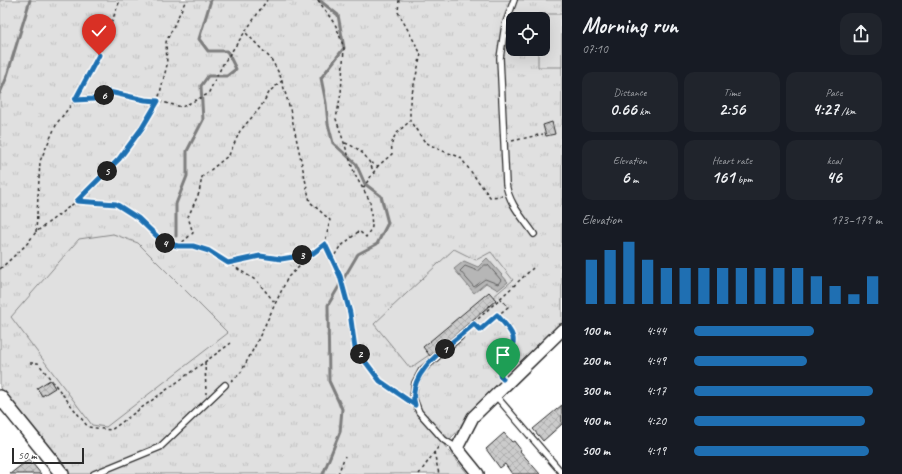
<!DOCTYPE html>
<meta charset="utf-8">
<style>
:root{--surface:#171b24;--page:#20242c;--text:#f1f3f6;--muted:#9ea1a6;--accent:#1f6fb2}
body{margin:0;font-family:Caveat,sans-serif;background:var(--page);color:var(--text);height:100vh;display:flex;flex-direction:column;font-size:15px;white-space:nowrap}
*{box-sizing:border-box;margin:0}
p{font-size:13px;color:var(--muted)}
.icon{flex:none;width:22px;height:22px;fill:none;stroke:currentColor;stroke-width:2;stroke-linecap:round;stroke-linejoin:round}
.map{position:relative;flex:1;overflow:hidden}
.side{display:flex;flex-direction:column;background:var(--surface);width:340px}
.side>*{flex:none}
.buttons{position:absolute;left:506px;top:12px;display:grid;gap:8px}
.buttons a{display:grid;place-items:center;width:44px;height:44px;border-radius:8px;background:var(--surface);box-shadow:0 4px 16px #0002;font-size:20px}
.scale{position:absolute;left:12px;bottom:10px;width:72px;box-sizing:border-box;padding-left:4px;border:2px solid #2b2b2b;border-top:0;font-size:11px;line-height:14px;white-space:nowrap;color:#2b2b2b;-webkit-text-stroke:3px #fff;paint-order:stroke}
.pin{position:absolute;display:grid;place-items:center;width:34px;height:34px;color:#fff;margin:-41px -17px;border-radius:50% 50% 50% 0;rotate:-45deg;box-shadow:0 0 4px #0007}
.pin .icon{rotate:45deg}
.km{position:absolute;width:20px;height:20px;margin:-10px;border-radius:50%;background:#222;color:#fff;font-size:11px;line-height:20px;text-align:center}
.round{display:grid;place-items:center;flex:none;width:42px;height:42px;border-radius:12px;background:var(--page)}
.summary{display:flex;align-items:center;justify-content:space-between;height:68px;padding:0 20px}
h1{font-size:22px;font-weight:600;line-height:30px}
.metrics{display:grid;grid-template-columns:repeat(3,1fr);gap:6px;height:68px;padding:4px 20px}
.metrics div{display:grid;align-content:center;border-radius:10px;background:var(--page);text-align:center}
.metrics b{font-size:17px;font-weight:600}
.metrics small{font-size:11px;font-weight:400}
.metrics p{font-size:11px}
.chart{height:112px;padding:8px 20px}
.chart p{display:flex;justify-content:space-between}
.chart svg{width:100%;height:72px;margin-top:4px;stroke:var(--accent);stroke-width:6}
ul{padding:0 20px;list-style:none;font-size:13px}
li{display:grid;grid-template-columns:64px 48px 1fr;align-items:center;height:30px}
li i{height:10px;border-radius:5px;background:var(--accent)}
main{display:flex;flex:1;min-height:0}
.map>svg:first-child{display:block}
.park{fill:url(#park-tufts);stroke:#868686;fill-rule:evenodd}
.pitch{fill:#e0e0e0;stroke:#868686}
.water{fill:#b6b6b6;stroke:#7e7e7e}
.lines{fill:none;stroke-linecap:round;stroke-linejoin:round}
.shore{stroke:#636363;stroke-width:1}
.stream{stroke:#7e7e7e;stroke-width:3}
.building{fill:url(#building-cross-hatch);stroke:#2b2b2b}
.service-casing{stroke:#2b2b2b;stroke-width:8}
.minor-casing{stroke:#2b2b2b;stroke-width:14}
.tertiary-casing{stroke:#2b2b2b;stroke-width:16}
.path{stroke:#2b2b2b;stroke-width:1.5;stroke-dasharray:3 3;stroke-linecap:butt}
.service{stroke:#fff;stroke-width:5.5}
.minor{stroke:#fff;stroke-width:11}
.tertiary{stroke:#fff;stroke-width:13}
.route-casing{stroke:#fff;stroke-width:8}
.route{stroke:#1f6fb2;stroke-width:5}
</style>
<main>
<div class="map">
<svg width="562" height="474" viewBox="0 0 562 474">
<defs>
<pattern id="park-tufts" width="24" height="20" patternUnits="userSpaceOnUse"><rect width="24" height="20" fill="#e0e0e0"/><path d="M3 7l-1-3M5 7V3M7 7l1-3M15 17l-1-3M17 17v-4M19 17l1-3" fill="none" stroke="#c0c0c0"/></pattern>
<pattern id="building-cross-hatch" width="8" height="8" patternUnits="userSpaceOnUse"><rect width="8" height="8" fill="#cbcbcb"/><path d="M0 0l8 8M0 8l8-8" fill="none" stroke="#aeaeae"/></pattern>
</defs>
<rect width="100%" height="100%" fill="#fff"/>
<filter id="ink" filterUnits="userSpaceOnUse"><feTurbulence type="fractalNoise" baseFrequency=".025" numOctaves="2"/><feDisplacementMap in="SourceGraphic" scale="8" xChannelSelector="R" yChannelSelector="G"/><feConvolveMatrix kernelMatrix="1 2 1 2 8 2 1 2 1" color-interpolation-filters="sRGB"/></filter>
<g filter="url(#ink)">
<path class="park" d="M0 0H562V325L444 445 468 474H70L0 388ZM513 19H543V49H513Z"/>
<g class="pitch">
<polygon points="538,14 562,14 562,67 538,67 538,49 543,49 543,19 538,19"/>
<polygon points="113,234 138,243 228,333 106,427 92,425 11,317 79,239"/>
<polygon points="454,249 476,260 491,252 513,280 493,297 496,301 431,356 429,355 410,368 374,324"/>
</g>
<polygon class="water" points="487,258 508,282 498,290 486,283 474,293 454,269 464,261 478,267"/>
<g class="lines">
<polygon class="shore" points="485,265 488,265 501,280 498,284 485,279 474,287 460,271 465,266 478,271"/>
<g class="stream">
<polyline points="319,0 338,15 344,48 321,78 326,103 328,124 333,143 356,164 365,184 381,196 388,223 377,244 358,254 328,305 329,381 342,409 340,432 323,474"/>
<polyline points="0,93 6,79 30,0"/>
<polyline points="176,236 176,204 187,176 187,151 203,120 201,86 208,76 227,76 236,69 227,51 208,51 199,39 211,0"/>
</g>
</g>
<g class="building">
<polygon points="552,122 555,134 546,136 543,125"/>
<polygon points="489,292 496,300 430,356 423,347"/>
<polygon points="50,380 55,388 42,396 37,388"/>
<polygon points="562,405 562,424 543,441 533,429"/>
<polygon points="504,433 512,442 514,441 521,450 520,451 540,474 512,474 505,464 500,468 486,449"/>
<polygon points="29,459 41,474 10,474"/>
</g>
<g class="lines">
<defs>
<g id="service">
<path d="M514 0 505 25 500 58 506 184C509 204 523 218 534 234"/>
<polyline points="496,396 562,473"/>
<polyline points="457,448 444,440 419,412 413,397 415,383 422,370 460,337"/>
<polyline points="94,474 160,447 225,385"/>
</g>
<polyline id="minor" points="478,474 457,448 473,417 562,330"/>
<polyline id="tertiary" points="0,397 62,474"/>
</defs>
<use href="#service" class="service-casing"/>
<use href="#minor" class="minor-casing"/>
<use href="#tertiary" class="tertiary-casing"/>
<g class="path">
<polyline points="318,0 336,26 344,48 341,93 336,119 355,175 370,201 372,227 366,237 359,231 339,248 333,258"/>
<polyline points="399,0 398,12 421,54 410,102 410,121 425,142 440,150 460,157 490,197 502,196"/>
<polyline points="75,100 94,99 109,92 158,101 167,65 166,42 186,0"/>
<polyline points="512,141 543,134"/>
<path d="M345 143C361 149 369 157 374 174"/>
<path d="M371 163 378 166 392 154C390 136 397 133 410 121"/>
<polyline points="363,188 378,166"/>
<polyline points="77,201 116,204 138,218 163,242 178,246 193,246 209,251 257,281 276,304"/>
<polyline points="36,232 40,161 57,123 75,100 99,55 120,0"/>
<polyline points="325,243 340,276 350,313 355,348 380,381 406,400"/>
<polyline points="178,246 193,233 188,217 199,193 202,177 229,155 240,131 260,108 270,91 283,80"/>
<polyline points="228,263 260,256 281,259 311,254"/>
<polyline points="0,269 26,245 36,232 77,201 119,159 142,128 158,101 182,107 208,94 223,64 267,0"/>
<path d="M497 315C514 334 521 341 505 365 502 369 500 372 501 376"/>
<polyline points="474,324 480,330 508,307 501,299"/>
<polyline points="465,331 533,268"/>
<polyline points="205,362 206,394"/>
<polyline points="30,363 38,363 88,427 111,430 231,343"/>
<polyline points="231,381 240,374 255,346 288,277 325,243 330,220 310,202 290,109 280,75 271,59 246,33"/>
<polyline points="434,452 439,474"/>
<polyline points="338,474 345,456"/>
<polyline points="419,474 439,446"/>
</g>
<use href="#service" class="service"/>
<use href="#minor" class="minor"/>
<use href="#tertiary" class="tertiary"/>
</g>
</g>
<g class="lines" filter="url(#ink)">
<defs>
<path id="route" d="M99 55 75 100 94 99 109 92 145 100 158 101 142 128 119 159 77 201 116 204 138 218 163 242 178 246H193L209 251 228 263 260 256 281 259 312 254 325 244 340 276 350 313 355 348 380 381 415 405C405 371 452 344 474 324L480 330 497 315C513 333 519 338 507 361 505 366 501 370 500 375L503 379"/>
</defs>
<use href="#route" class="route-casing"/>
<use href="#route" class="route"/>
</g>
</svg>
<div class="buttons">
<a><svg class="icon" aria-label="locate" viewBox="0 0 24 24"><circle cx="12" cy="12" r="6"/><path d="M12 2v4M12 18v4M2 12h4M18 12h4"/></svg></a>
</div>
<div class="scale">50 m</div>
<div class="pin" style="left:503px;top:379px;background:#1e9e55"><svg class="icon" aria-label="arrive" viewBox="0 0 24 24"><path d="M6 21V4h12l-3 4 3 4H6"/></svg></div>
<div class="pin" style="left:99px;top:55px;background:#d93025"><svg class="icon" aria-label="check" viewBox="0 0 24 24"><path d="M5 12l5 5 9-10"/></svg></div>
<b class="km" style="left:445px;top:349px">1</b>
<b class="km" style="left:360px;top:354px">2</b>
<b class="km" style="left:302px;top:255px">3</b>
<b class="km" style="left:165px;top:243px">4</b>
<b class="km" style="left:107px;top:171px">5</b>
<b class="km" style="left:104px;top:95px">6</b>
</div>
<section class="side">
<div class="summary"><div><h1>Morning run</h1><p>07:10</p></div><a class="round"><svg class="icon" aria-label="share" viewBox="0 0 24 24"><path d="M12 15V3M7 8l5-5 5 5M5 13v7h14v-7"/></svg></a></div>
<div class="metrics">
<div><p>Distance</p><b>0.66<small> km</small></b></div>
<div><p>Time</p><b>2:56</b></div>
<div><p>Pace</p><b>4:27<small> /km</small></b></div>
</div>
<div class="metrics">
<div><p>Elevation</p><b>6<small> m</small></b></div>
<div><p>Heart rate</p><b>161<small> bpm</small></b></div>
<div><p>kcal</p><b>46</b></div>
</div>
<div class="chart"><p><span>Elevation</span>173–179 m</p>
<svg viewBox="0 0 160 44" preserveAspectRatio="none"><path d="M5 44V17M15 44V11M25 44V6M35 44V17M45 44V22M55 44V22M65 44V22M75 44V22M85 44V22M95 44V22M105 44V22M115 44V22M125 44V27M135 44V33M145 44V38M155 44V27"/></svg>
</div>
<ul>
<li><b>100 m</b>4:44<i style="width:64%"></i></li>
<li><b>200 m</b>4:49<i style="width:60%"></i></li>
<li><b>300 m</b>4:17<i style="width:95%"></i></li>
<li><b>400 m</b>4:20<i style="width:91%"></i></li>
<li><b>500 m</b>4:19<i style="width:93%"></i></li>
</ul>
</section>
</main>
